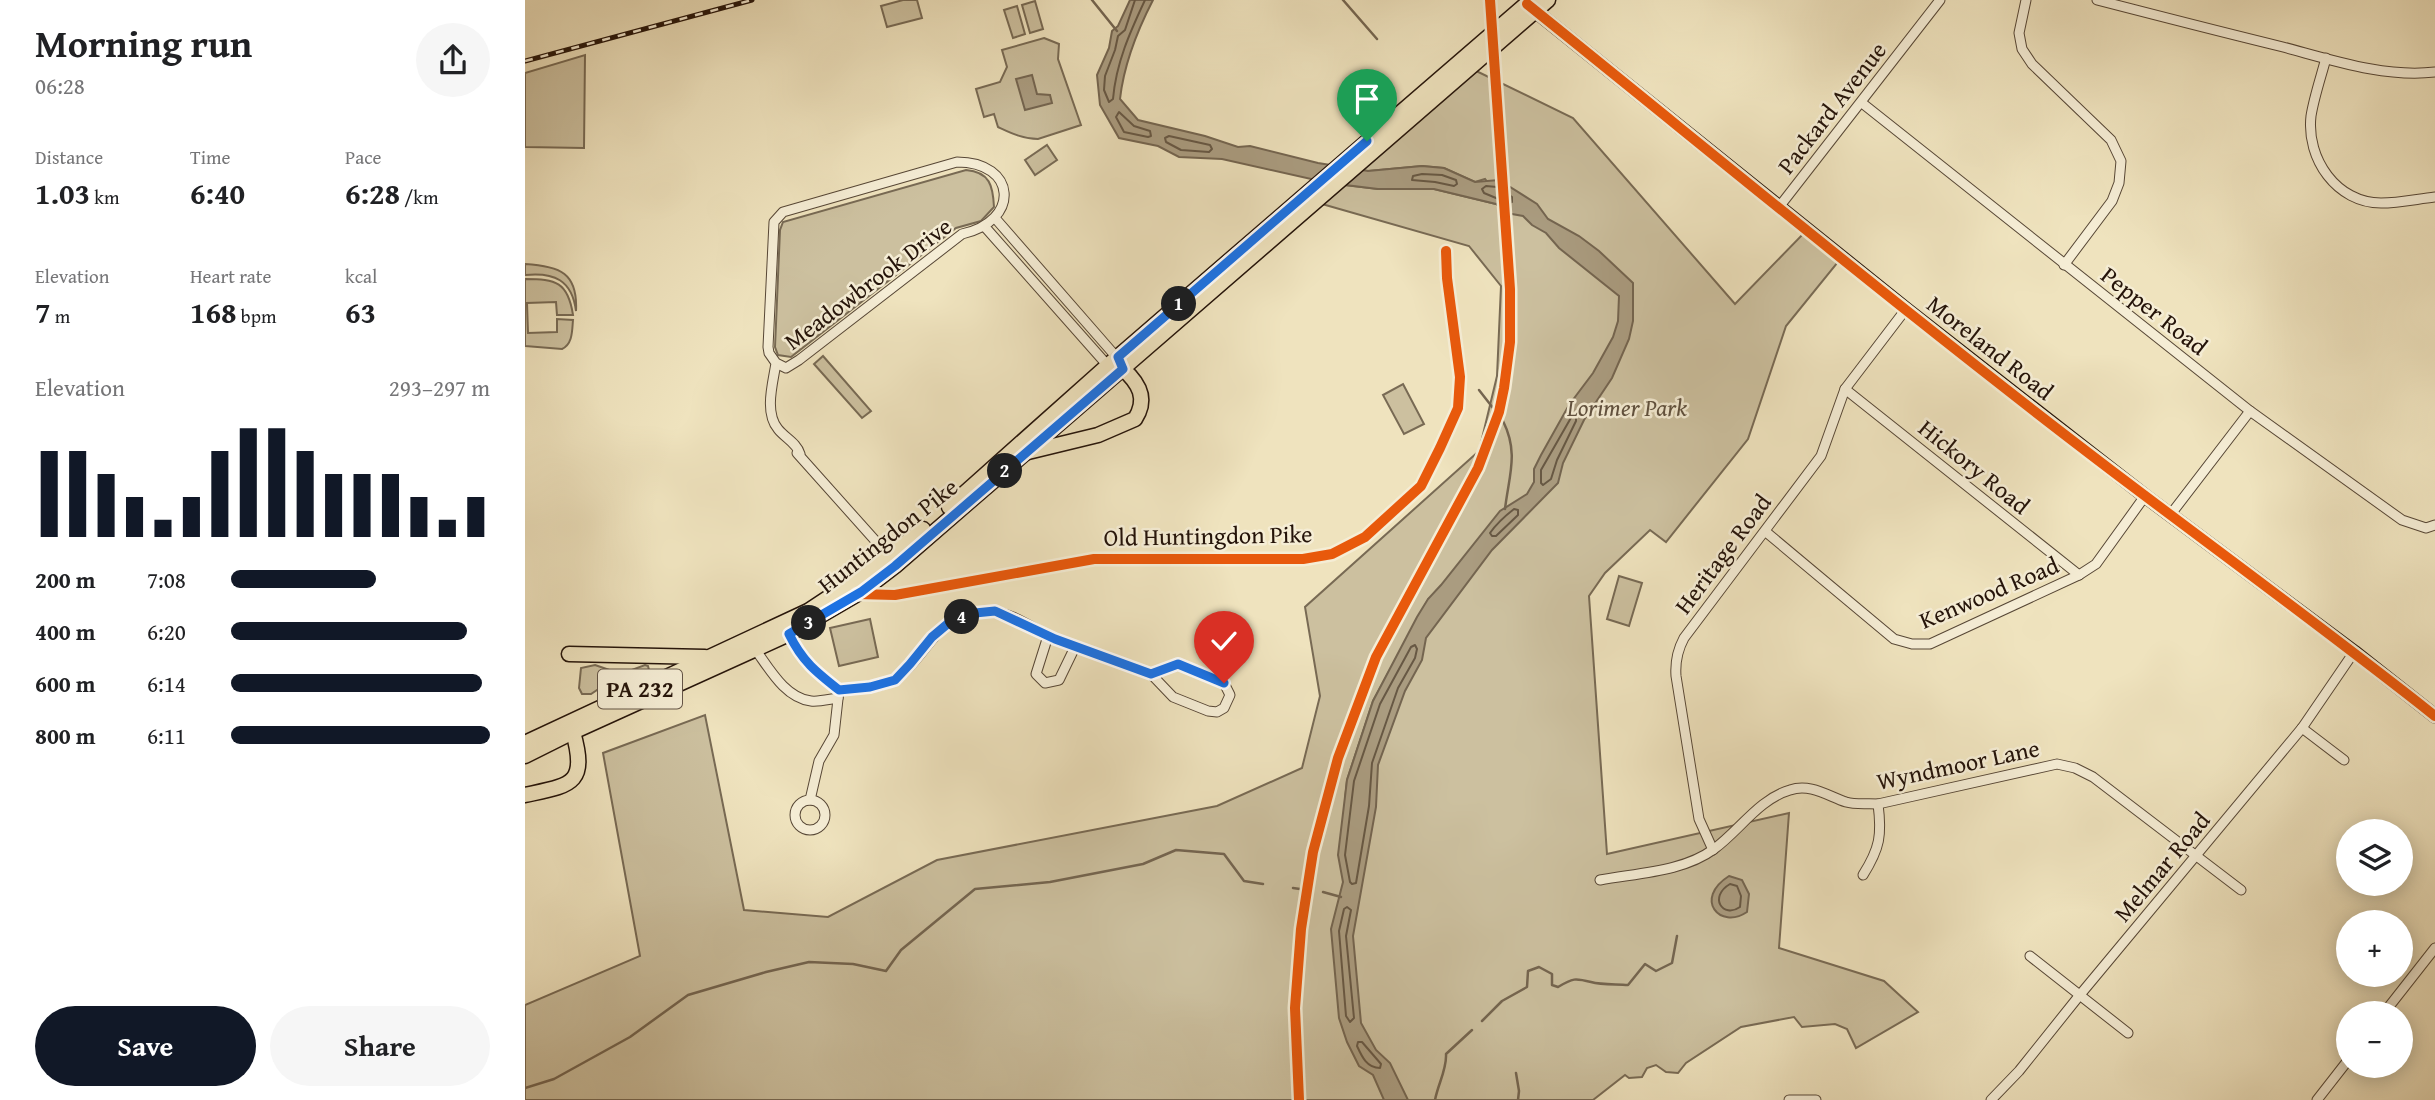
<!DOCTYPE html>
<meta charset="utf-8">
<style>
:root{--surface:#fff;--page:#f6f6f6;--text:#202124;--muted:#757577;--accent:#111827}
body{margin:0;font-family:"Gentium Book Plus",serif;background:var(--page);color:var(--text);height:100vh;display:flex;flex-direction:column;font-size:26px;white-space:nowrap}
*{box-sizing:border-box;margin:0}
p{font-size:23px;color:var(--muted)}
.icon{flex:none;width:38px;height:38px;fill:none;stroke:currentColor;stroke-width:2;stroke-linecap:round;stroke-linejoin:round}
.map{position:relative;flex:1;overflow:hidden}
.panel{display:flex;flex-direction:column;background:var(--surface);width:525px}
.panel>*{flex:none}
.tools{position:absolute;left:1811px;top:819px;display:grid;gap:14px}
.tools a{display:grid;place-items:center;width:77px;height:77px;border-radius:50%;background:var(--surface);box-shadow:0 4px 18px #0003;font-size:35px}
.pin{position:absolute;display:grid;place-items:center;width:60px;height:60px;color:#fff;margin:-72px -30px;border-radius:50% 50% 50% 0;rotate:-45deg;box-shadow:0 0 7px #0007}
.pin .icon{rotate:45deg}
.km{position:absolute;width:35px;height:35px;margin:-18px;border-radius:50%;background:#222;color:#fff;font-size:19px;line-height:35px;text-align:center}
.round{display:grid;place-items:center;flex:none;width:74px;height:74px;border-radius:37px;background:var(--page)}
.headline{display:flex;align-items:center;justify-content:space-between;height:119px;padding:0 35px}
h1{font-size:38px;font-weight:600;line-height:52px}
.stats{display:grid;grid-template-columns:repeat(3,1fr);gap:10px;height:119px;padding:7px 35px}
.stats div{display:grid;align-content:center}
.stats b{font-size:30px;font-weight:600}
.stats small{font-size:19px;font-weight:400}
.stats p{font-size:19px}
.chart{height:196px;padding:14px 35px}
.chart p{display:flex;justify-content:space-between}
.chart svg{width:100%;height:126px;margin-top:7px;stroke:var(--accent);stroke-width:6}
.cta{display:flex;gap:14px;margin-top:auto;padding:14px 35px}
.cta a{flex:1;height:80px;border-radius:42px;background:var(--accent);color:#fff;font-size:28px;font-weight:600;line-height:80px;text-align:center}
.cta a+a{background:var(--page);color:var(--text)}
ul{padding:0 35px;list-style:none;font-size:23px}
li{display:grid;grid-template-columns:112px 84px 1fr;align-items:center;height:52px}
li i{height:18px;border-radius:9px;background:var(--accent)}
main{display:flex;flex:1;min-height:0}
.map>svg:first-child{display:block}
.green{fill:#ccc09f;stroke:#786a54;stroke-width:2;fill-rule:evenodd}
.water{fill:#aa9c80;stroke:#746550;stroke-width:2}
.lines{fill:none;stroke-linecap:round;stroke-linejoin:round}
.shore{stroke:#675844;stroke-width:2}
.stream{stroke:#746550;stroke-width:2.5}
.street-casing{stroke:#574736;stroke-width:11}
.secondary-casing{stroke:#241309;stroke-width:15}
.primary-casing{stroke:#241309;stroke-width:17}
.street{stroke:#f5edd5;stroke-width:9}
.secondary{stroke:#f5edd5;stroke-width:12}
.primary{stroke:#efe3be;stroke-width:14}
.rail-casing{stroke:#241309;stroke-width:5}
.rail{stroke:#f5edd5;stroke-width:2.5;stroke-dasharray:8;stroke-linecap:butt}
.cycleway-casing{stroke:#f5edd5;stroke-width:15}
.cycleway{stroke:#e8590c;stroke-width:10}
.route-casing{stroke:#fff;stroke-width:14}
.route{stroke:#1a73e8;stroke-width:9}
.labels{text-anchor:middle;stroke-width:5;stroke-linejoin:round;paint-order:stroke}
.shield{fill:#f5edd5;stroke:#635446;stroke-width:2}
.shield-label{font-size:23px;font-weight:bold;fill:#241309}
.street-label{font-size:24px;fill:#241309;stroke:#f5edd5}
.park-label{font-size:24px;font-style:italic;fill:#5f503e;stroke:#f5edd5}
</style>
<main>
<section class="panel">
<div class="headline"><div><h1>Morning run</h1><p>06:28</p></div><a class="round"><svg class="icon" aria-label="share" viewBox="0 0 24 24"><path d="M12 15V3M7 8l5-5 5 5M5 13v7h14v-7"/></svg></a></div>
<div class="stats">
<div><p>Distance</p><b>1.03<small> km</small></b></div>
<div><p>Time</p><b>6:40</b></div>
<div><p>Pace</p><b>6:28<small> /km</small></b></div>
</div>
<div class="stats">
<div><p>Elevation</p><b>7<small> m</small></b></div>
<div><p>Heart rate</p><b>168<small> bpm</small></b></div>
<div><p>kcal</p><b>63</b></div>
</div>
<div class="chart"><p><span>Elevation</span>293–297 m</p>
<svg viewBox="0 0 160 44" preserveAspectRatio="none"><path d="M5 44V14M15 44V14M25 44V22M35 44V30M45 44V38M55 44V30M65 44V14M75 44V6M85 44V6M95 44V14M105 44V22M115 44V22M125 44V22M135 44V30M145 44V38M155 44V30"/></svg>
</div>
<ul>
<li><b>200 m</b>7:08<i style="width:56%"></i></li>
<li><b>400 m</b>6:20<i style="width:91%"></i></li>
<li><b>600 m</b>6:14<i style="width:97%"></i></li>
<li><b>800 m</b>6:11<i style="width:100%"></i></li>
</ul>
<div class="cta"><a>Save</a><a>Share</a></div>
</section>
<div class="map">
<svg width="1910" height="1100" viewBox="0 0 1910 1100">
<rect width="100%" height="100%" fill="#efe3be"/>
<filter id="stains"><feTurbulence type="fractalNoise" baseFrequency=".00286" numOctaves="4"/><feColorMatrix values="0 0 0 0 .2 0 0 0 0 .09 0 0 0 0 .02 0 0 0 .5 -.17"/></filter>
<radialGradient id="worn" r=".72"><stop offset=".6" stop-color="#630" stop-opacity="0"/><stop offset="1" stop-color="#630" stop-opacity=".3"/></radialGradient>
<g class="green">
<polygon points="378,0 392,0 397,18 362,27 356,6"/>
<polygon points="510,1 518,29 505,33 497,5"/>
<polygon points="492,6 500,34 488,38 479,10"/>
<path d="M519 38 534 44 533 59 556 125 513 139C498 139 486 133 473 127L469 114 459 117 451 89 475 82 482 67 477 50Z"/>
<polygon points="60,55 59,148 0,147 0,73"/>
<path d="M943 67 1048 118 1210 304 1278 234 1313 262 1261 326 1223 439 1141 542 1125 530 1080 573 1064 596 1082 854 1264 813 1254 948 1359 981 1393 1012 1331 1048 1322 1029 1310 1024 1277 1027 1269 1017 1216 1027 1161 1063 1153 1073 1141 1072 1131 1065 1122 1068 1117 1077 1104 1078 1100 1075 1068 1100H0V1005L115 956 78 753 180 715 219 910 303 917 412 860 692 806 777 768 795 696 780 607 954 451 972 376 976 286 944 246 790 202 811 184 853 189H909L971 204 987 214 960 179 950 182 919 168 897 166 843 171 828 169ZM904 598 820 799 822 780 848 701Z"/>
<polygon points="522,145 532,160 510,175 500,160"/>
<path d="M441 170C465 172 468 186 469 207L456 221 431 228 266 357 253 355 250 347 255 230 258 222Z"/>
<path d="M0 264C35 266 53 273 51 311 47 280 29 272 0 275Z"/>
<path d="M0 279C31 279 43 282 48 315H32L31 302 2 303 3 333 32 332V319L48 320C47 330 48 344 37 349L0 346Z"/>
<polygon points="298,356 346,411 337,418 289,364"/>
<polygon points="878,384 899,424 879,434 858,395"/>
<polygon points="1094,576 1117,583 1104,626 1082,619"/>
<polygon points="345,619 353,657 314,666 305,628"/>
<polygon points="70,665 96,674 120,665 123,666 124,670 98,678 95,685 81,684 66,694 57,694 54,688 56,668"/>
</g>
<g class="water">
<path d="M605 0H628C612 31 599 63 595 99L613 120 680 136 713 147 725 146 793 163 843 171 897 166 919 168 950 182 974 180 1012 204 1023 219 1054 236 1074 251 1108 283V321L1104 339 1087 378 1059 420 1038 463 1033 483 967 550 901 638 897 660 880 691 853 765 851 807 828 936 836 1023 851 1050 865 1063 883 1100H859L848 1075 834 1066 822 1042 814 1018 806 929 818 882 813 855 822 780 848 701 892 617 903 599 916 585 975 511 1002 494 1009 482V469L1016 455 1044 405 1068 373 1088 337 1093 321 1094 296 1034 248 1021 233 1007 225 998 216 987 214 971 204 909 189H853L804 183 697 159 654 157 633 146 594 138 575 105 572 75 584 48 587 31 593 26Z"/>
<polygon points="507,75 512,94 525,95 527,103 500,110 491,79"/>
<path d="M1204 876 1217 880 1224 894 1222 912C1195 930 1168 899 1204 876Z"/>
</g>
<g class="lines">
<g class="shore">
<path d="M610 0 600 30 593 36 590 50 580 76 579 90 584 102 588 99C591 63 605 32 620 0"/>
<polygon points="594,112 609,126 625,131 626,136 623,137 599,132 591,117"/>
<polygon points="644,136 685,145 687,149 684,152 656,150 641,142 640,138"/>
<polygon points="897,174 917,175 931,180 932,184 929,186 910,182 887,180 888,176"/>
<polygon points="961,186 972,187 987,197 987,202 983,203 959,193 957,189"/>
<polygon points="1047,416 1051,417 1051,421 1032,460 1026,479 1018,485 1016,483 1016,470"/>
<path d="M989 509 993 510V515L971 536H967L965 533C972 523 980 516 989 509Z"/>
<polygon points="890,645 892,649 890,658 873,688 847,763 844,806 831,883 827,884 825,882 820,855 829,781 855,704 886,647"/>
<path d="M1205 884 1212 886 1216 896 1215 907C1198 919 1183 897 1205 884Z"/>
<polygon points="822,907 826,910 821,936 829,1018 825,1022 821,1016 814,931 819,909"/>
<path d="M833 1042H837L856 1064 855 1068C842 1068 837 1057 832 1046Z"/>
</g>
<g class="stream">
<polyline points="567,0 592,31"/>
<polyline points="818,0 852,39"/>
<polyline points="954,390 968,408"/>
<path d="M978 421C994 453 984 475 980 509"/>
<polyline points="768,888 775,889"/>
<polyline points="798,892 816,897"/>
<path d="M957 1021 977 1001 1002 987 1003 971 1014 967 1027 974V985L1033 987C1048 978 1050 978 1066 982 1077 985 1091 984 1103 985L1120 964 1131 971 1147 963 1152 936"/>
<polyline points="991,1073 994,1091 993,1100"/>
<polyline points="0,1088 29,1079 105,1037 163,995 241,972 284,962 328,964 361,971 376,950 450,889 525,882 618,864 651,850 699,854 719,881 738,884"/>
<path d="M910 1100C913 1084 922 1069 921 1054L947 1030"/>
</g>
<defs>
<g id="street">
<polyline points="1501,0 1494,33 1497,49 1507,64 1586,140 1596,161 1594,183 1587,201 1539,265"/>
<path d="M1572 0C1634 16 1696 32 1758 47 1807 60 1860 78 1910 72"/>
<path d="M1801 58C1796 77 1789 97 1786 116 1781 159 1812 203 1856 203 1874 203 1892 199 1910 197"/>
<polyline points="1337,103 1725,411 1877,520 1901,528 1910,525"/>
<polyline points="1254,207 1415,0"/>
<polyline points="470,218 594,360"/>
<polyline points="460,227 584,367"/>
<path d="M251 363 261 368 274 360 437 234C496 221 492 162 432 162L258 212 249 222 243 347 244 353 251 363C248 383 239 412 253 429 260 438 272 443 275 454"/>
<polyline points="1320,389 1554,575"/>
<polyline points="272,453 364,556"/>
<polyline points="1646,514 1725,411"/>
<polyline points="1241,532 1369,639 1387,644 1405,644 1554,575 1571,564 1620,496"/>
<polyline points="334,594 370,595 569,559 778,559 807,554 840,537 896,486 915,448 933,408 935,377 922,278 921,251"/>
<path d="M264 634C278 661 291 671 314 690 332 688 356 689 371 678 406 654 411 608 468 612 489 613 511 631 531 639 562 652 594 663 626 674"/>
<polyline points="523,636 511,674 520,683 534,680 550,647"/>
<path d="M230 649C244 668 260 698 286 701 294 702 305 699 313 698"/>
<polygon points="653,664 699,683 705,695 699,708 692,712 683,711 648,697 626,674"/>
<polyline points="1777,728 1819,760"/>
<polyline points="285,800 294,761 309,735 314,690"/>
<circle cx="285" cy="815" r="15"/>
<path d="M1188 850 1174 819 1151 676C1150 662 1152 651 1159 638L1296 456 1320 389 1381 309"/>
<path d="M1338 875C1355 848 1357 835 1353 804"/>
<path d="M1075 880C1112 873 1158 872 1189 849 1214 831 1234 799 1265 790 1285 783 1303 796 1321 802 1331 805 1343 803 1353 804L1532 764 1550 768 1568 777 1716 890"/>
<polyline points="1505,956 1603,1033"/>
<polyline points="1859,1013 1910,948"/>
<polyline points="1264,1100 1291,1100"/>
<polyline points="1466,1100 1494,1071 1554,996 1777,728 1829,652"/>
<polyline points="1792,1100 1824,1059"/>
</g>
<polyline id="secondary" points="1004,6 1381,309 1620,496 1829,652 1910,716"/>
<g id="primary">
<path d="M503 452 573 435 610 419C623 399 614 383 598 369"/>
<polyline points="424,507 581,367 1006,0"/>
<polyline points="44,654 180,657"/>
<polyline points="0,743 283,611 357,562 398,529"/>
<polyline points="0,756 48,732 264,634 336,592 370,566 1023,0"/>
<path d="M0 795C46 785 63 785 48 732"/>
</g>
</defs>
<use href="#street" class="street-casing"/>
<use href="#secondary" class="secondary-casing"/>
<use href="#primary" class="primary-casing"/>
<use href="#street" class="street"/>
<use href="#secondary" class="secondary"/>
<use href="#primary" class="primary"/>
<defs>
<polyline id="rail" points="0,61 227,0"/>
</defs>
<use href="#rail" class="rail-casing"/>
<use href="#rail" class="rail"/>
<defs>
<g id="cycleway">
<path d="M1002 4C1207 169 1409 337 1619 495 1716 568 1814 640 1910 716"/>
<polyline points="332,594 370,595 569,559 778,559 807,554 840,537 896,486 915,448 933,408 935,377 922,278 921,251"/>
<polyline points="774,1100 770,1008 776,929 788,852 813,758 851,657 953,468 974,412 979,388 985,342 985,289 965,0"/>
</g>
</defs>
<use href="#cycleway" class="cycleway-casing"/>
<use href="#cycleway" class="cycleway"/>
</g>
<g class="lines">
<defs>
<path id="route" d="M699 683 653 664 626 674 530 639 470 611 450 613 426 621 407 637 385 664 370 680 345 687 314 690C291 672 277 661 264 634L336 592 370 566 598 369 593 357 842 141"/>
</defs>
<use href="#route" class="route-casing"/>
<use href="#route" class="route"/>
</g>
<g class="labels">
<rect class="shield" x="73" y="669.5" width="84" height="39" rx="5"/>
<g class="shield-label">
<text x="115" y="697">PA 232</text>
</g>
<g class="street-label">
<text transform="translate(1307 108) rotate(-52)" y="8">Packard Avenue</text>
<text transform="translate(343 284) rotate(-37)" y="8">Meadowbrook Drive</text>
<text transform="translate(1629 311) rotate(38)" y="8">Pepper Road</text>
<text transform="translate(1465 348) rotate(38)" y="8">Moreland Road</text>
<text transform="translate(1449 467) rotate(39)" y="8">Hickory Road</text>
<text transform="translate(363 536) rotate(-38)" y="8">Huntingdon Pike</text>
<text transform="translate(683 536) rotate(-1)" y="8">Old Huntingdon Pike</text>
<text transform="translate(1198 554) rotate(-53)" y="8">Heritage Road</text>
<text transform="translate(1464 593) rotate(-23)" y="8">Kenwood Road</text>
<text transform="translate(1433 765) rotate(-12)" y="8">Wyndmoor Lane</text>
<text transform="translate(1637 867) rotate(-50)" y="8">Melmar Road</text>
</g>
<g class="park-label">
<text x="1102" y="416">Lorimer Park</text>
</g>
</g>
<rect width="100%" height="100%" filter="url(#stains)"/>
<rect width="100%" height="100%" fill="url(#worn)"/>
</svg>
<div class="tools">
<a><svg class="icon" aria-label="layers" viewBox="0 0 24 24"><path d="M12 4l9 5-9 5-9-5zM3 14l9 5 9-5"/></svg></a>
<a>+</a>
<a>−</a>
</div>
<div class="pin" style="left:842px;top:141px;background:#1e9e55"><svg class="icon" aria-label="arrive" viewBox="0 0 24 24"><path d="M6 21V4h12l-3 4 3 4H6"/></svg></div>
<div class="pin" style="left:699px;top:683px;background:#d93025"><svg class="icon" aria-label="check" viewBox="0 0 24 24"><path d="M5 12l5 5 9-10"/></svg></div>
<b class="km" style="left:654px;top:304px">1</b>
<b class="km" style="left:480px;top:471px">2</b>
<b class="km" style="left:284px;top:623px">3</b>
<b class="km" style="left:437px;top:617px">4</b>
</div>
</main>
